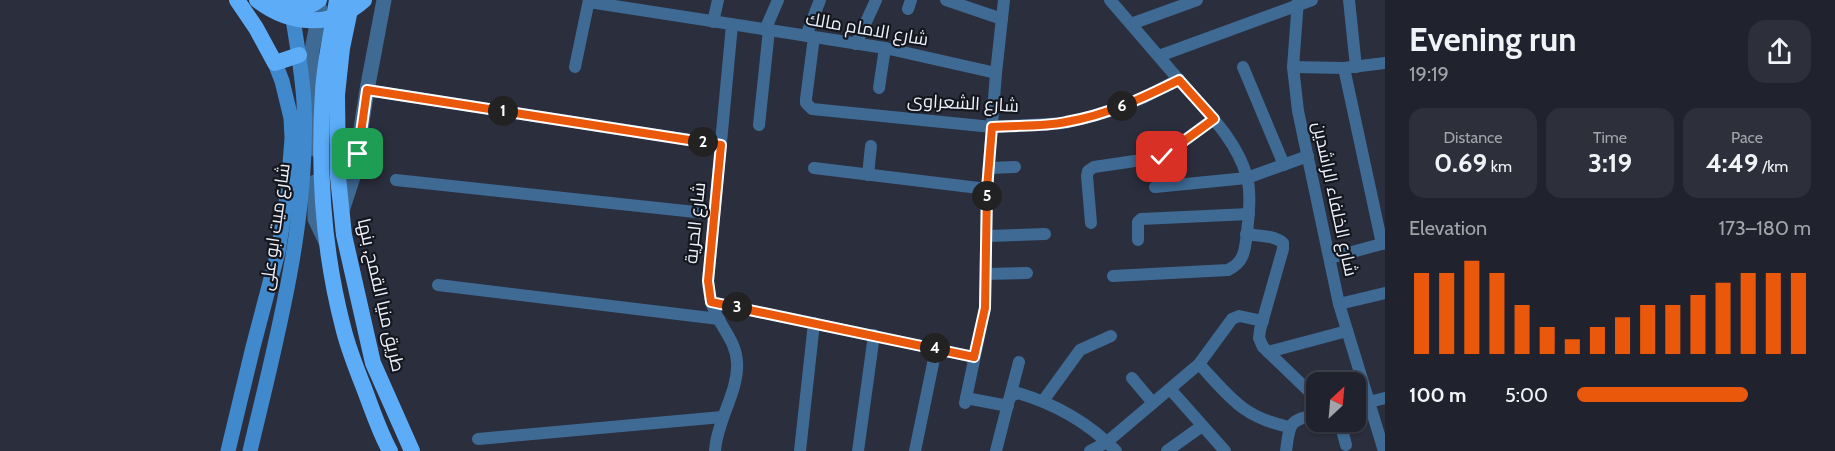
<!DOCTYPE html>
<meta charset="utf-8">
<style>
:root{--surface:#20222e;--page:#2d2f3a;--text:#f1f3f6;--muted:#a2a4aa;--line:#3d3f4a;--accent:#ea580c}
body{margin:0;font-family:Cabin,Cairo,sans-serif;background:var(--page);color:var(--text);height:100vh;display:flex;flex-direction:column;font-size:22px;white-space:nowrap}
*{box-sizing:border-box;margin:0}
p{font-size:20px;color:var(--muted)}
.icon{flex:none;width:33px;height:33px;fill:none;stroke:currentColor;stroke-width:2;stroke-linecap:round;stroke-linejoin:round}
.map{position:relative;flex:1;overflow:hidden}
.panel{display:flex;flex-direction:column;background:var(--surface);width:450px}
.panel>*{flex:none}
.needle{width:39px;rotate:26deg}
.fabs{position:absolute;left:1306px;top:372px;display:grid;gap:12px}
.fabs a{display:grid;place-items:center;width:60px;height:60px;border-radius:12px;background:var(--surface);box-shadow:0 2px 4px #0004,0 0 0 2px var(--line);font-size:30px}
.pin{position:absolute;display:grid;place-items:center;width:51px;height:51px;color:#fff;margin:-26px;border-radius:12px;box-shadow:0 3px 9px #0006}
.km{position:absolute;width:30px;height:30px;margin:-15px;border-radius:50%;background:#222;color:#fff;font-size:16px;line-height:30px;text-align:center}
.round{display:grid;place-items:center;flex:none;width:63px;height:63px;border-radius:18px;background:var(--page)}
.head{display:flex;align-items:center;justify-content:space-between;height:102px;padding:0 24px}
h1{font-size:33px;font-weight:700;line-height:45px}
.metrics{display:grid;grid-template-columns:repeat(3,1fr);gap:9px;height:102px;padding:6px 24px}
.metrics div{display:grid;align-content:center;border-radius:15px;background:var(--page);text-align:center}
.metrics b{font-size:26px;font-weight:700}
.metrics small{font-size:16px;font-weight:400}
.metrics p{font-size:16px}
.chart{height:168px;padding:12px 24px}
.chart p{display:flex;justify-content:space-between}
.chart svg{width:100%;height:108px;margin-top:6px;stroke:var(--accent);stroke-width:6}
ul{padding:0 24px;list-style:none;font-size:20px}
li{display:grid;grid-template-columns:96px 72px 1fr;align-items:center;height:45px}
li i{height:15px;border-radius:8px;background:var(--accent)}
main{display:flex;flex:1;min-height:0}
.map>svg:first-child{display:block}
.lines{fill:none;stroke-linecap:round;stroke-linejoin:round}
.minor{stroke:#3e6a94;stroke-width:12}
.tertiary{stroke:#3e6a94;stroke-width:15}
.secondary{stroke:#4089cd;stroke-width:15}
.trunk{stroke:#5cacf8;stroke-width:16}
.trunk-bridge{stroke:#5cacf8;stroke-width:16}
.route-casing{stroke:#fff;stroke-width:12}
.route{stroke:#ea580c;stroke-width:8}
.labels{text-anchor:middle;stroke-width:4.5;stroke-linejoin:round;paint-order:stroke}
.street-label{font-size:18px;fill:#eef1fb;stroke:#15171e}
</style>
<main>
<div class="map">
<svg width="1385" height="451" viewBox="0 0 1385 451">
<rect width="100%" height="100%" fill="#2b2e3d"/>
<g class="lines">
<g class="minor">
<polyline points="946,0 1002,19"/>
<path d="M1110 0C1133 27 1156 53 1179 80 1204 109 1236 138 1247 177 1251 192 1249 216 1247 232 1245 249 1245 262 1228 270L1113 276"/>
<polyline points="1298,0 1293,67 1298,111 1339,304 1384,451"/>
<polyline points="1349,0 1356,67"/>
<polyline points="589,2 885,48 996,73"/>
<polyline points="908,9 911,0"/>
<polyline points="713,22 718,0"/>
<polyline points="1131,24 1197,0"/>
<polyline points="765,30 778,0"/>
<polyline points="806,36 820,0"/>
<polyline points="814,37 806,99 806,103 812,109 992,127 1065,123 1104,113 1143,98 1179,79"/>
<polyline points="856,44 876,0"/>
<polyline points="1159,56 1312,0"/>
<polyline points="575,67 589,0"/>
<polyline points="1243,67 1284,165"/>
<polyline points="1293,67 1344,68 1385,63"/>
<polyline points="1344,68 1382,244"/>
<polyline points="879,88 885,48"/>
<polyline points="367,90 721,145"/>
<polyline points="759,125 769,30"/>
<polyline points="814,168 987,189"/>
<polyline points="989,168 1015,167"/>
<polyline points="868,175 871,146"/>
<polyline points="396,180 714,214"/>
<polyline points="1155,187 1247,178 1308,156"/>
<polyline points="1091,223 1087,176 1088,171 1094,167 1162,157 1213,119"/>
<path d="M1246 234C1258 236 1274 235 1283 243V249L1260 330 1259 338 1263 347 1317 399"/>
<polyline points="988,236 1045,234"/>
<polyline points="1138,240 1138,222 1141,219 1249,214"/>
<polyline points="1330,258 1385,243"/>
<polyline points="986,274 1027,273"/>
<polyline points="438,285 719,319"/>
<polyline points="711,302 974,357"/>
<polyline points="1339,304 1385,293"/>
<polyline points="1268,352 1347,331"/>
<path d="M1199 364C1230 397 1242 417 1289 427"/>
<polyline points="1132,378 1153,403"/>
<polyline points="1170,389 1225,451"/>
<polyline points="966,398 1008,406"/>
<polyline points="1009,400 1019,362"/>
<polyline points="1043,401 1080,350 1111,336"/>
<polyline points="965,403 985,308 987,189 996,73 1004,0"/>
<polyline points="1356,405 1385,398"/>
<polyline points="1340,422 1346,445"/>
<polyline points="478,439 722,417"/>
<path d="M715 451C717 420 739 391 737 362 736 342 723 330 715 312 710 302 709 292 708 281L732 25"/>
<polyline points="800,451 814,323"/>
<polyline points="858,451 874,335"/>
<polyline points="915,451 936,349"/>
<path d="M996 451 1009 400 1011 396 1018 393C1055 404 1089 423 1116 451"/>
<polyline points="1090,451 1107,442 1199,364 1232,319 1239,316 1263,321"/>
<polyline points="1167,451 1202,426"/>
<path d="M1286 451C1290 423 1288 421 1317 414"/>
</g>
<g class="tertiary">
<polyline points="314,149 311,72 312,50 320,9"/>
<polyline points="315,182 315,219 326,242"/>
<polyline points="342,211 354,174 367,90 384,0"/>
</g>
<g class="secondary">
<polyline points="228,451 253,347 278,252 288,190 292,138 291,118 282,81 275,63"/>
<path d="M250 451C277 337 309 221 304 102 302 70 296 39 291 7"/>
</g>
<g class="trunk">
<polyline points="237,0 256,28 275,63 299,55"/>
<path d="M279 0C293 8 305 11 319 0"/>
<path d="M337 0C332 30 325 60 323 91 318 169 323 250 343 327 348 348 356 368 364 388 372 409 379 431 390 451"/>
<polyline points="352,0 342,48 337,95 338,177 344,235 373,363 412,451"/>
</g>
<path class="trunk-bridge" d="M257 0C289 25 332 29 364 0"/>
</g>
<g class="lines">
<defs>
<path id="route" d="M358 154 367 90 721 145 708 281 711 302 974 357 985 308 987 189 992 127C1016 125 1042 127 1066 122 1107 115 1143 98 1179 80L1214 119 1162 157"/>
</defs>
<use href="#route" class="route-casing"/>
<use href="#route" class="route"/>
</g>
<g class="labels">
<g class="street-label">
<text transform="translate(867 29) rotate(10)" y="6">شارع الامام مالك</text>
<text transform="translate(963 103) rotate(3)" y="6">شارع الشعراوى</text>
<text transform="translate(1335 199) rotate(78)" y="6">شارع الخلفاء الراشدين</text>
<text transform="translate(695 223) rotate(-84)" y="6">شارع الحرية</text>
<text transform="translate(275 227) rotate(-82)" y="6">شارع ميت ابو على</text>
<text transform="translate(381 295) rotate(77)" y="6">طريق منيا القمح, بنها</text>
</g>
</g>
</svg>
<div class="fabs">
<a><svg class="needle" viewBox="-14 -14 28 28"><path d="M0-13l5 13h-10z" fill="#e53935"/><path d="M0 13l5-13h-10z" fill="#a2a4aa"/></svg></a>
</div>
<div class="pin" style="left:358px;top:154px;background:#1e9e55"><svg class="icon" aria-label="arrive" viewBox="0 0 24 24"><path d="M6 21V4h12l-3 4 3 4H6"/></svg></div>
<div class="pin" style="left:1162px;top:157px;background:#d93025"><svg class="icon" aria-label="check" viewBox="0 0 24 24"><path d="M5 12l5 5 9-10"/></svg></div>
<b class="km" style="left:503px;top:111px">1</b>
<b class="km" style="left:703px;top:142px">2</b>
<b class="km" style="left:737px;top:307px">3</b>
<b class="km" style="left:935px;top:348px">4</b>
<b class="km" style="left:987px;top:196px">5</b>
<b class="km" style="left:1122px;top:106px">6</b>
</div>
<section class="panel">
<div class="head"><div><h1>Evening run</h1><p>19:19</p></div><a class="round"><svg class="icon" aria-label="share" viewBox="0 0 24 24"><path d="M12 15V3M7 8l5-5 5 5M5 13v7h14v-7"/></svg></a></div>
<div class="metrics">
<div><p>Distance</p><b>0.69<small> km</small></b></div>
<div><p>Time</p><b>3:19</b></div>
<div><p>Pace</p><b>4:49<small> /km</small></b></div>
</div>
<div class="chart"><p><span>Elevation</span>173–180 m</p>
<svg viewBox="0 0 160 44" preserveAspectRatio="none"><path d="M5 44V11M15 44V11M25 44V6M35 44V11M45 44V24M55 44V33M65 44V38M75 44V33M85 44V29M95 44V24M105 44V24M115 44V20M125 44V15M135 44V11M145 44V11M155 44V11"/></svg>
</div>
<ul>
<li><b>100 m</b>5:00<i style="width:73%"></i></li>
</ul>
</section>
</main>
